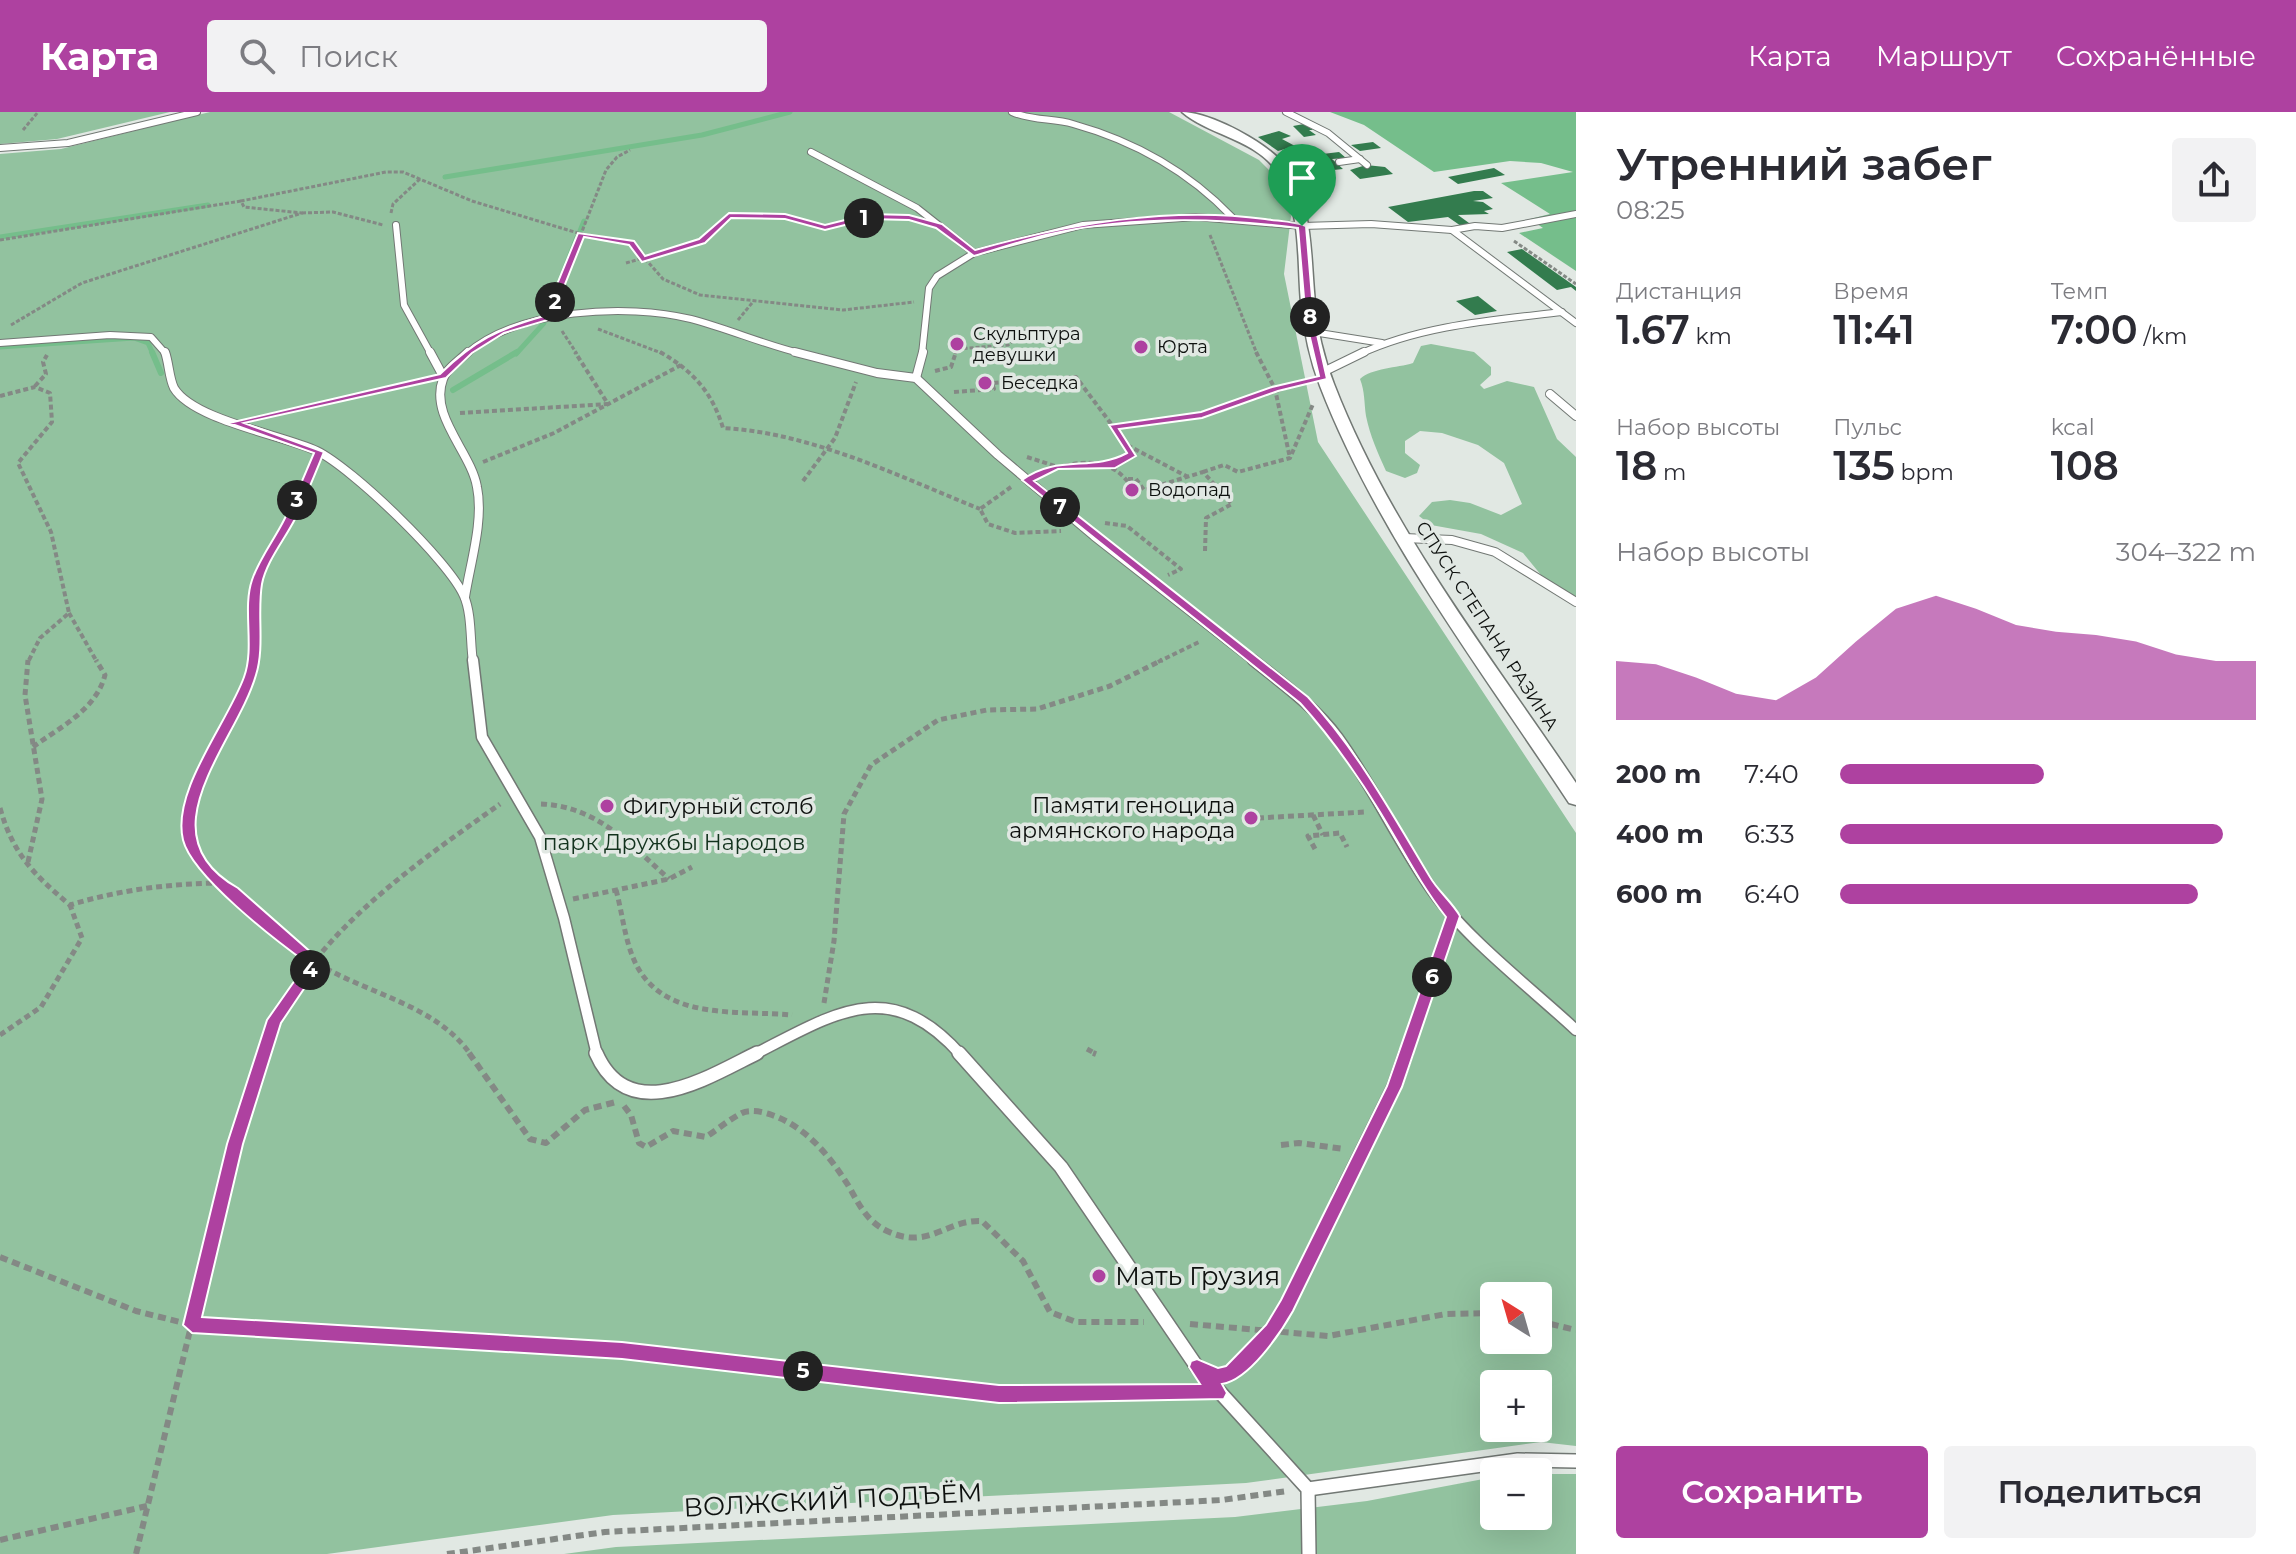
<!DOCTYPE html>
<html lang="ru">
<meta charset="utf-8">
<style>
:root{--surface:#fff;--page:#f2f2f3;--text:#2b2b33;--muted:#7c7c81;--accent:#ae41a0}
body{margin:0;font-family:Montserrat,sans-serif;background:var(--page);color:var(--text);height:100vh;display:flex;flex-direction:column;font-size:30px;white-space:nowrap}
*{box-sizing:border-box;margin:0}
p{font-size:26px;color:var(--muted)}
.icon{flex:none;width:44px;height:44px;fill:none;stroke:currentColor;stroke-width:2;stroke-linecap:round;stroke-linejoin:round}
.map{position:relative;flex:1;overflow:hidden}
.sheet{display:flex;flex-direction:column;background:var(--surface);width:720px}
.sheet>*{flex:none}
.needle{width:52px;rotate:323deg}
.fabs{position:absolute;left:1480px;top:1170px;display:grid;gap:16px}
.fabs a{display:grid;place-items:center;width:72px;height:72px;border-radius:8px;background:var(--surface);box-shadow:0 8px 32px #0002;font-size:40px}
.pin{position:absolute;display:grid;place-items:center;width:68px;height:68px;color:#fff;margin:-82px -34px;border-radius:50% 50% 50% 0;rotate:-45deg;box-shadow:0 0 8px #0007}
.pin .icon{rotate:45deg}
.km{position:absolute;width:40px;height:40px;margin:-20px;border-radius:50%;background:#222;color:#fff;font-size:22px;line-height:40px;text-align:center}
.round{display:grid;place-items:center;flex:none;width:84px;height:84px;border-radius:8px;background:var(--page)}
.headline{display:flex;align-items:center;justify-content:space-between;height:136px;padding:0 40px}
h1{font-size:44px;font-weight:600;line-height:60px}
.stats{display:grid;grid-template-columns:repeat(3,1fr);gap:12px;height:136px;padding:8px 40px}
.stats div{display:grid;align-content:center}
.stats b{font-size:40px;font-weight:600}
.stats small{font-size:22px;font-weight:400}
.stats p{font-size:22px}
.chart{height:224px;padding:16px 40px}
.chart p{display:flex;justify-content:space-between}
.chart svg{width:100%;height:144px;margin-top:8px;fill:var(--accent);opacity:.7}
.cta{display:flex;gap:16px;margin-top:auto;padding:16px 40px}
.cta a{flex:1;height:92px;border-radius:8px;background:var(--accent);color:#fff;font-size:32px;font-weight:600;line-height:92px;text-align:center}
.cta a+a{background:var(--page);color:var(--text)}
ul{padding:0 40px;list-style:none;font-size:26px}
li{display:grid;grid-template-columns:128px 96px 1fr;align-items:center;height:60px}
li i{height:20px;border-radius:10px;background:var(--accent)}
header{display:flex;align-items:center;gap:48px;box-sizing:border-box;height:112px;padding:0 40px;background:var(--accent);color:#fff}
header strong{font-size:38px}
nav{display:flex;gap:44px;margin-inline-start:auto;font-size:28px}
.search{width:560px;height:72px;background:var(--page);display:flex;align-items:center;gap:20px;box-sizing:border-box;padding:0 28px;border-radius:8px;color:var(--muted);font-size:30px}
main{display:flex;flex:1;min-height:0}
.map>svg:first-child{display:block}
.green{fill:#92c29f;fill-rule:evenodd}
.water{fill:#75be8b}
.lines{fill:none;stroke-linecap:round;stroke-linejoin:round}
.stream-far1{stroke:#75be8b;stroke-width:5}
.stream{stroke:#75be8b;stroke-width:6}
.building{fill:#337c4e}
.service-far3-casing{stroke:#727874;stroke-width:8}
.service-far2-casing{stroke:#727874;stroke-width:10}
.service-far1-casing{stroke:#727874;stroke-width:13}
.service-casing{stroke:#727874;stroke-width:16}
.minor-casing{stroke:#727874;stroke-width:3}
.path-far3{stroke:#848985;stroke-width:3;stroke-dasharray:4 2;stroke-linecap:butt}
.path-far2{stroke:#848985;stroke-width:4;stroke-dasharray:5 3;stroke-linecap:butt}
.path-far1{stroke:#848985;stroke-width:5;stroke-dasharray:6 4;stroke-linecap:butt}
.path{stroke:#848985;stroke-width:6;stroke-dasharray:8 5;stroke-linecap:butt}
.service-far3{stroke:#fff;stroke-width:6}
.service-far2{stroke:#fff;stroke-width:8}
.service-far1{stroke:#fff;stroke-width:10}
.service{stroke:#fff;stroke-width:13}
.minor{fill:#fff;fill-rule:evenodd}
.route{fill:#ae41a0;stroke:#fff;stroke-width:2;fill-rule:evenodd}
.poi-dot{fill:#ae41a0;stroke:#e1e8e3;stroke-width:3}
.labels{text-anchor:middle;stroke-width:7;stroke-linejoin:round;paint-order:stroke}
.far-poi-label{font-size:18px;fill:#0e110f;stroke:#e1e8e3;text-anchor:start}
.far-street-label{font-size:18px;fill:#0e110f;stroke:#e1e8e3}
.poi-label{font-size:22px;fill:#0e110f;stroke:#e1e8e3;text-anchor:end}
.park-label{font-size:22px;fill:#12321d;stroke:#e1e8e3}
.near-poi-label{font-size:26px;fill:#0e110f;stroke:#e1e8e3;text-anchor:start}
.near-street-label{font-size:26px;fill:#0e110f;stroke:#e1e8e3}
</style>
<header>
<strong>Карта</strong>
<div class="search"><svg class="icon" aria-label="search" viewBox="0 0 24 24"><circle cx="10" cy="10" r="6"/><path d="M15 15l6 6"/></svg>Поиск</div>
<nav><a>Карта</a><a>Маршрут</a><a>Сохранённые</a></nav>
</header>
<main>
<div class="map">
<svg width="1576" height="1442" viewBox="0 0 1576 1442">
<rect width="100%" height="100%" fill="#e1e8e3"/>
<g class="green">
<polygon points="0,0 170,0 57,27 0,32"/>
<path d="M210 0H1169L1259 48 1278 67 1291 104 1284 162 1318 330 1576 721V1334L1541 1330 1246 1371 613 1403 327 1442H0V42L61 37ZM1494 1184H1538V1228H1494ZM1494 1272H1538V1316H1494Z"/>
<path d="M1431 232 1474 240 1491 255V263L1480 273 1484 277 1507 269 1534 275 1557 327 1576 345V490L1541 463 1523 441 1481 422 1431 413 1419 404 1432 390 1450 388 1470 391 1501 403 1522 392 1504 351 1478 333 1442 321 1420 319 1405 329V341L1420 353 1417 361 1405 366 1386 359C1378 341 1370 324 1366 304 1364 290 1365 280 1360 267 1372 256 1397 256 1413 251L1421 234Z"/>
<polygon points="1538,1362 1576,1362 1576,1442 564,1442 616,1435 1235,1405 1367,1389 1494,1365 1494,1404 1538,1404"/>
</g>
<polygon class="water" points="1330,0 1576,0 1576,159 1519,121 1543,116 1530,107 1550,102 1501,71 1573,60 1541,51 1510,49 1434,60 1364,13"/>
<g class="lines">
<g class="stream-far1">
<polyline points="445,65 702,23 790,0"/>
<polyline points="580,119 584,109"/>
<polyline points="0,125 208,93"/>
<polyline points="546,204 577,125"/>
<polyline points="0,235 134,226 148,231 153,242"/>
<polyline points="516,242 544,211"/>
</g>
<g class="stream">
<polyline points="152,240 161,261"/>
<polyline points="453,278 517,240"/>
</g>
</g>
<g class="building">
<polygon points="1304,12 1313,18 1309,18 1316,23 1304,25 1293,14"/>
<polygon points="1279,19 1291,24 1282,27 1295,34 1278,39 1258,25"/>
<polygon points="1373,30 1381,36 1360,39 1351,33"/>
<polygon points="1339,40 1346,46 1332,47 1343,57 1315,60 1298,45"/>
<polygon points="1366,53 1385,55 1393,62 1360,67 1350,58"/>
<polygon points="1494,56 1505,63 1458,72 1448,65"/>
<polygon points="1474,79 1483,79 1493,86 1473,89 1483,90 1493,97 1484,99 1489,102 1458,103 1469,111 1461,114 1448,105 1408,110 1388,95"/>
<polygon points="1522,137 1576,175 1576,179 1571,175 1557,178 1507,140"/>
<polygon points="1478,184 1497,199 1475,203 1456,189"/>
</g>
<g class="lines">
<defs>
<g id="service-far3">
<path d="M1012 0C1032 9 1053 6 1073 12 1134 29 1188 59 1232 105"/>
<polyline points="1286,0 1328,21 1367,53"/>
<polyline points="0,36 68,31 197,0"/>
<polyline points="811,40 917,96 974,141"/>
<polyline points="1339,50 1360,47"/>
<polyline points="396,113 404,193 431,242"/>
<polyline points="1452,118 1475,114 1502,116 1576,102"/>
<polyline points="1313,220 1382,231"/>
<polyline points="0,231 110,223 151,225 166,242"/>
<path d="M466 242C517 197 627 191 691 207 729 217 765 233 803 242"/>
<polyline points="922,242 929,176 937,164 974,141 1083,113 1196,105 1302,114 1371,112 1452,118 1576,211"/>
<path d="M1360 242C1422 213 1495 208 1562 200"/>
</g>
<g id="service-far2">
<path d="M165 240C169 251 169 266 174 276 193 308 283 323 317 339 352 356 449 449 464 484 472 502 470 530 473 550"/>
<polyline points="430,240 443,264"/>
<polyline points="795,240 877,261 916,266 998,343 1094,424 1255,550"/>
<polyline points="1323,260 1364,240"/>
<polyline points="916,266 923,240"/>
<polyline points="1550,282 1576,304"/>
<polyline points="1404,426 1452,428 1495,440 1576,490"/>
<path d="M465 485C470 452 484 409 477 375 471 340 429 304 443 267 446 257 460 248 468 240"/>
</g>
<g id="service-far1">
<polyline points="473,548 482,625 540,725 564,806 597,943"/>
<path d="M1253 548C1283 572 1315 595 1338 626 1372 673 1396 725 1428 772 1462 824 1530 875 1576 918"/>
<path d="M753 943C834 902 889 862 961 943"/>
<polyline points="1405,943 1453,804"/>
</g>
<g id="service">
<path d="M596 941C629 1016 708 965 757 941"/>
<polyline points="959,941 1061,1055 1197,1255 1308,1377 1309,1442"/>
<polyline points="1339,1086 1394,975 1406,941"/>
<polyline points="1308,1377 1518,1348 1576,1349"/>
</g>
<path id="minor" d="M1182 0C1210 0 1269 31 1286 55 1314 96 1310 143 1315 190 1317 218 1324 246 1334 272 1390 417 1490 543 1576 671V693L1569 691C1481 557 1378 424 1320 274 1310 248 1304 219 1301 191 1297 147 1302 100 1278 61 1256 27 1210 24 1182 0Z"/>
</defs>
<use href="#service-far3" class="service-far3-casing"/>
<use href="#service-far2" class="service-far2-casing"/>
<use href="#service-far1" class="service-far1-casing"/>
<use href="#service" class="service-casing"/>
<use href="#minor" class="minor-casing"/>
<g class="path-far3">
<polyline points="23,18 38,0"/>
<polyline points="302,101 333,100 383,113"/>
<polyline points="391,101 393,92 420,67"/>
<polyline points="1210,123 1257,242"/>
<polyline points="0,128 241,89"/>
<polyline points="1514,129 1576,172"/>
<polyline points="626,151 702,129 729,104 785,105 825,115 869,105 899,106"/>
<polyline points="554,191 606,58 617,45 630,38"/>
<polyline points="738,208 752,191"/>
<polyline points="11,213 82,171 302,101 244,95 241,89 386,60 403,60 472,89 581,122 631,131 663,167 700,183 843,198 914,190"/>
<polyline points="598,217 664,242"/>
<polyline points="562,219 577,242"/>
<polyline points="955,242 957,237 1008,233 1030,215"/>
</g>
<g class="path-far2">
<path d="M660 240C693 259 712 280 723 316 812 321 898 364 980 397"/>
<polyline points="1256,240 1275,277 1290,346"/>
<polyline points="935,259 951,255 956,240"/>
<polyline points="35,274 46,262 43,250 47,243"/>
<polyline points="954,280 994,277 992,271 1076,265 1127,333 1188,365"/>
<polyline points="0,284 35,275 50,281 52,310 18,351 51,420 69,501 40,526 28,550"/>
<polyline points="460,301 608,292 575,240"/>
<polyline points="266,304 428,268"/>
<polyline points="1113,315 1202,303 1307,269"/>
<polyline points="1027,345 1055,354"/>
<polyline points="483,350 554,321 681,253"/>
<polyline points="1111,353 1133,341 1127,334"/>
<polyline points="1203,360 1224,353 1238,360 1290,346 1313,292"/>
<path d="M1042 361C1079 347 1115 342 1135 381"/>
<polyline points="1128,367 1136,367 1144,378 1203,360 1232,392 1206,406 1205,439"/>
<polyline points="803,369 835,326 856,270"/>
<polyline points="1011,375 980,397 988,412 1015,421 1061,419"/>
<polyline points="1105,411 1127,414 1181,457 1168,463"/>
<polyline points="69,501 97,550"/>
<polyline points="252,550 257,469 313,353"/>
<polyline points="1158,550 1201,529"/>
</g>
<g class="path-far1">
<path d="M33 635C60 615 96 598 105 563L96 548"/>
<path d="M541 692C596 694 630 732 669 767"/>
<path d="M0 696C13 742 34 763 70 793 119 778 167 772 218 771 253 792 279 827 314 849 364 882 435 891 471 943"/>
<polyline points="1313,703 1323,723"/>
<polyline points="1258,706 1365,700"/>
<polyline points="1315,737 1308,724 1340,721 1347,735"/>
<polyline points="28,750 42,687 25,583 28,548"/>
<path d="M217 771C206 758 195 746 190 729 178 690 232 598 251 562L252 548"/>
<path d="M616 778C623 803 625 833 638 856 668 909 740 898 792 903"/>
<polyline points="573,787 669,767 692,755"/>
<polyline points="824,891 834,829 844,702 871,653 938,608 987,598 1037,597 1110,574 1162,548"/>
<polyline points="0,923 41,895 82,826 70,793"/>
<polyline points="1087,937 1096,942"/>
<path d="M263 943C298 831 409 757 500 692"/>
</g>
<g class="path">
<polyline points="469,941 530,1027 546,1031 585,998 616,990"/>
<polyline points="1093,941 1096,942"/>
<path d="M624 994 631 1003 639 1031 646 1035 673 1019 706 1025C718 1017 730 1007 742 1001 750 997 764 1000 772 1003 806 1015 829 1043 848 1073 859 1092 866 1109 887 1119 929 1139 946 1107 982 1109L1023 1149 1050 1200 1076 1210H1144"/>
<polyline points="1281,1033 1299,1031 1344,1037"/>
<polyline points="0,1145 136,1199 192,1213 622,1239 999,1282 1197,1281"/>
<polyline points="1538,1209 1576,1218"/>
<polyline points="1190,1212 1328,1224 1446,1202 1494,1201"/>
<path d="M1229 1263C1281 1221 1304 1160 1332 1101"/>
<polyline points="0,1428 147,1394"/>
<polyline points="136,1442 235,1032 264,941"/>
<polyline points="447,1442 605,1420 1222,1388 1287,1379"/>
</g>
<use href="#service-far3" class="service-far3"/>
<use href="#service-far2" class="service-far2"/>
<use href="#service-far1" class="service-far1"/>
<use href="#service" class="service"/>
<use href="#minor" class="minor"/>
</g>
<path class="route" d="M729 101 785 102 825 113 869 102 909 103 942 112 975 138C1068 112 1168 94 1265 107 1278 109 1295 109 1306 114L1314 209 1327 267 1278 279 1202 306 1119 317 1136 344 1115 356 1058 357 1034 369 1308 585C1358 639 1392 702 1430 765 1438 779 1452 790 1460 804L1402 975 1293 1199C1280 1222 1249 1268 1222 1272L1227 1281 1224 1287 999 1291 622 1247 192 1221 183 1213 227 1032 267 908 307 851C275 828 192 764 183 728 171 679 228 610 244 565 255 535 242 497 252 468 259 447 274 428 284 408 295 387 304 364 314 341L229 311 440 262C475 228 498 217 544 204L578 121 634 129 645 144 699 127ZM731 106 785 107 825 118 869 107 909 108 936 116 974 144C998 137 1021 129 1046 123 1128 104 1215 105 1298 116L1306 209 1319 264 1272 275 1201 300 1109 313 1127 341C1092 360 1057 342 1022 368L1300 591C1331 625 1356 661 1380 700 1402 736 1420 772 1446 805L1387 974 1281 1188 1266 1213 1226 1254 1218 1256 1197 1247 1191 1249 1189 1255 1200 1272 999 1273 622 1230 202 1205 243 1032 281 911 322 850 238 776C142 722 236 632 256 563 265 535 257 501 262 472 266 450 285 427 295 407 306 385 315 362 324 340L244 311 446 266 472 241 504 221 551 207 584 125 629 133 642 150 705 131Z"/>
<g class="poi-dot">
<circle cx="957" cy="232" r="8"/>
<circle cx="1141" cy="235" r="8"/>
<circle cx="985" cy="271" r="8"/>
<circle cx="1132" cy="378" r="8"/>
<circle cx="607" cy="694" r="8"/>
<circle cx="1251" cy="706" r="8"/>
<circle cx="1099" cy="1164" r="8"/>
</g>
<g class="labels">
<g class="far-poi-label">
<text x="973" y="228">Скульптура<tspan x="973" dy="21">девушки</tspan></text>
<text x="1157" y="241">Юрта</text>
<text x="1001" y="277">Беседка</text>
<text x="1148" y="384">Водопад</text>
</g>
<g class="far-street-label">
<text transform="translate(1487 514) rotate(57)" y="6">СПУСК СТЕПАНА РАЗИНА</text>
</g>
<g class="poi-label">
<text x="1235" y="701">Памяти геноцида<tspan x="1235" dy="25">армянского народа</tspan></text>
<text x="623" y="702" text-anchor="start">Фигурный столб</text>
</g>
<g class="park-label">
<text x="674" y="738">парк Дружбы Народов</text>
</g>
<g class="near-poi-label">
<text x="1115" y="1173">Мать Грузия</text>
</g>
<g class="near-street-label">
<text transform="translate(833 1388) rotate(-3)" y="9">ВОЛЖСКИЙ ПОДЪЁМ</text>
</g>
</g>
</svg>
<div class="fabs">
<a><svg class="needle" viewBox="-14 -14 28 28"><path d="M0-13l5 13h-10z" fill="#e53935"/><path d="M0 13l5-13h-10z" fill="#7c7c81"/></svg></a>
<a>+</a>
<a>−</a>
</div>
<div class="pin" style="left:1302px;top:114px;background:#1e9e55"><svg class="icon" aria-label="arrive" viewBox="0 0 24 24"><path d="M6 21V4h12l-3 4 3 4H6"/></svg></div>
<b class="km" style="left:864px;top:106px">1</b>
<b class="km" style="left:555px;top:190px">2</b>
<b class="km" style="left:297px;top:388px">3</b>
<b class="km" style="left:310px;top:858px">4</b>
<b class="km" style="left:803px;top:1259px">5</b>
<b class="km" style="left:1432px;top:865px">6</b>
<b class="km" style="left:1060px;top:395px">7</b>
<b class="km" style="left:1310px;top:205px">8</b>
</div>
<section class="sheet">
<div class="headline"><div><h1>Утренний забег</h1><p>08:25</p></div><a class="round"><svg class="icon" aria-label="share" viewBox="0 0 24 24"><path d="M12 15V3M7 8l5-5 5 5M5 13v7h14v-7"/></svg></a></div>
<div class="stats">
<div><p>Дистанция</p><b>1.67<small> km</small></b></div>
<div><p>Время</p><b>11:41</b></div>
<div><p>Темп</p><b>7:00<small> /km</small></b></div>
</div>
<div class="stats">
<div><p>Набор высоты</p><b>18<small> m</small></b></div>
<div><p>Пульс</p><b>135<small> bpm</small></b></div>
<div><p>kcal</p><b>108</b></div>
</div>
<div class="chart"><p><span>Набор высоты</span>304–322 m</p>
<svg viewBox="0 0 160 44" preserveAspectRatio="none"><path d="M0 44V26L10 27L20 31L30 36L40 38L50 31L60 20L70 10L80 6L90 10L100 15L110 17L120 18L130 20L140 24L150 26L160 26V44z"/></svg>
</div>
<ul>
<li><b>200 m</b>7:40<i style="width:49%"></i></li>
<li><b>400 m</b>6:33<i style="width:92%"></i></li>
<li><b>600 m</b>6:40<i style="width:86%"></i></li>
</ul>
<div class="cta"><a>Сохранить</a><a>Поделиться</a></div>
</section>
</main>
